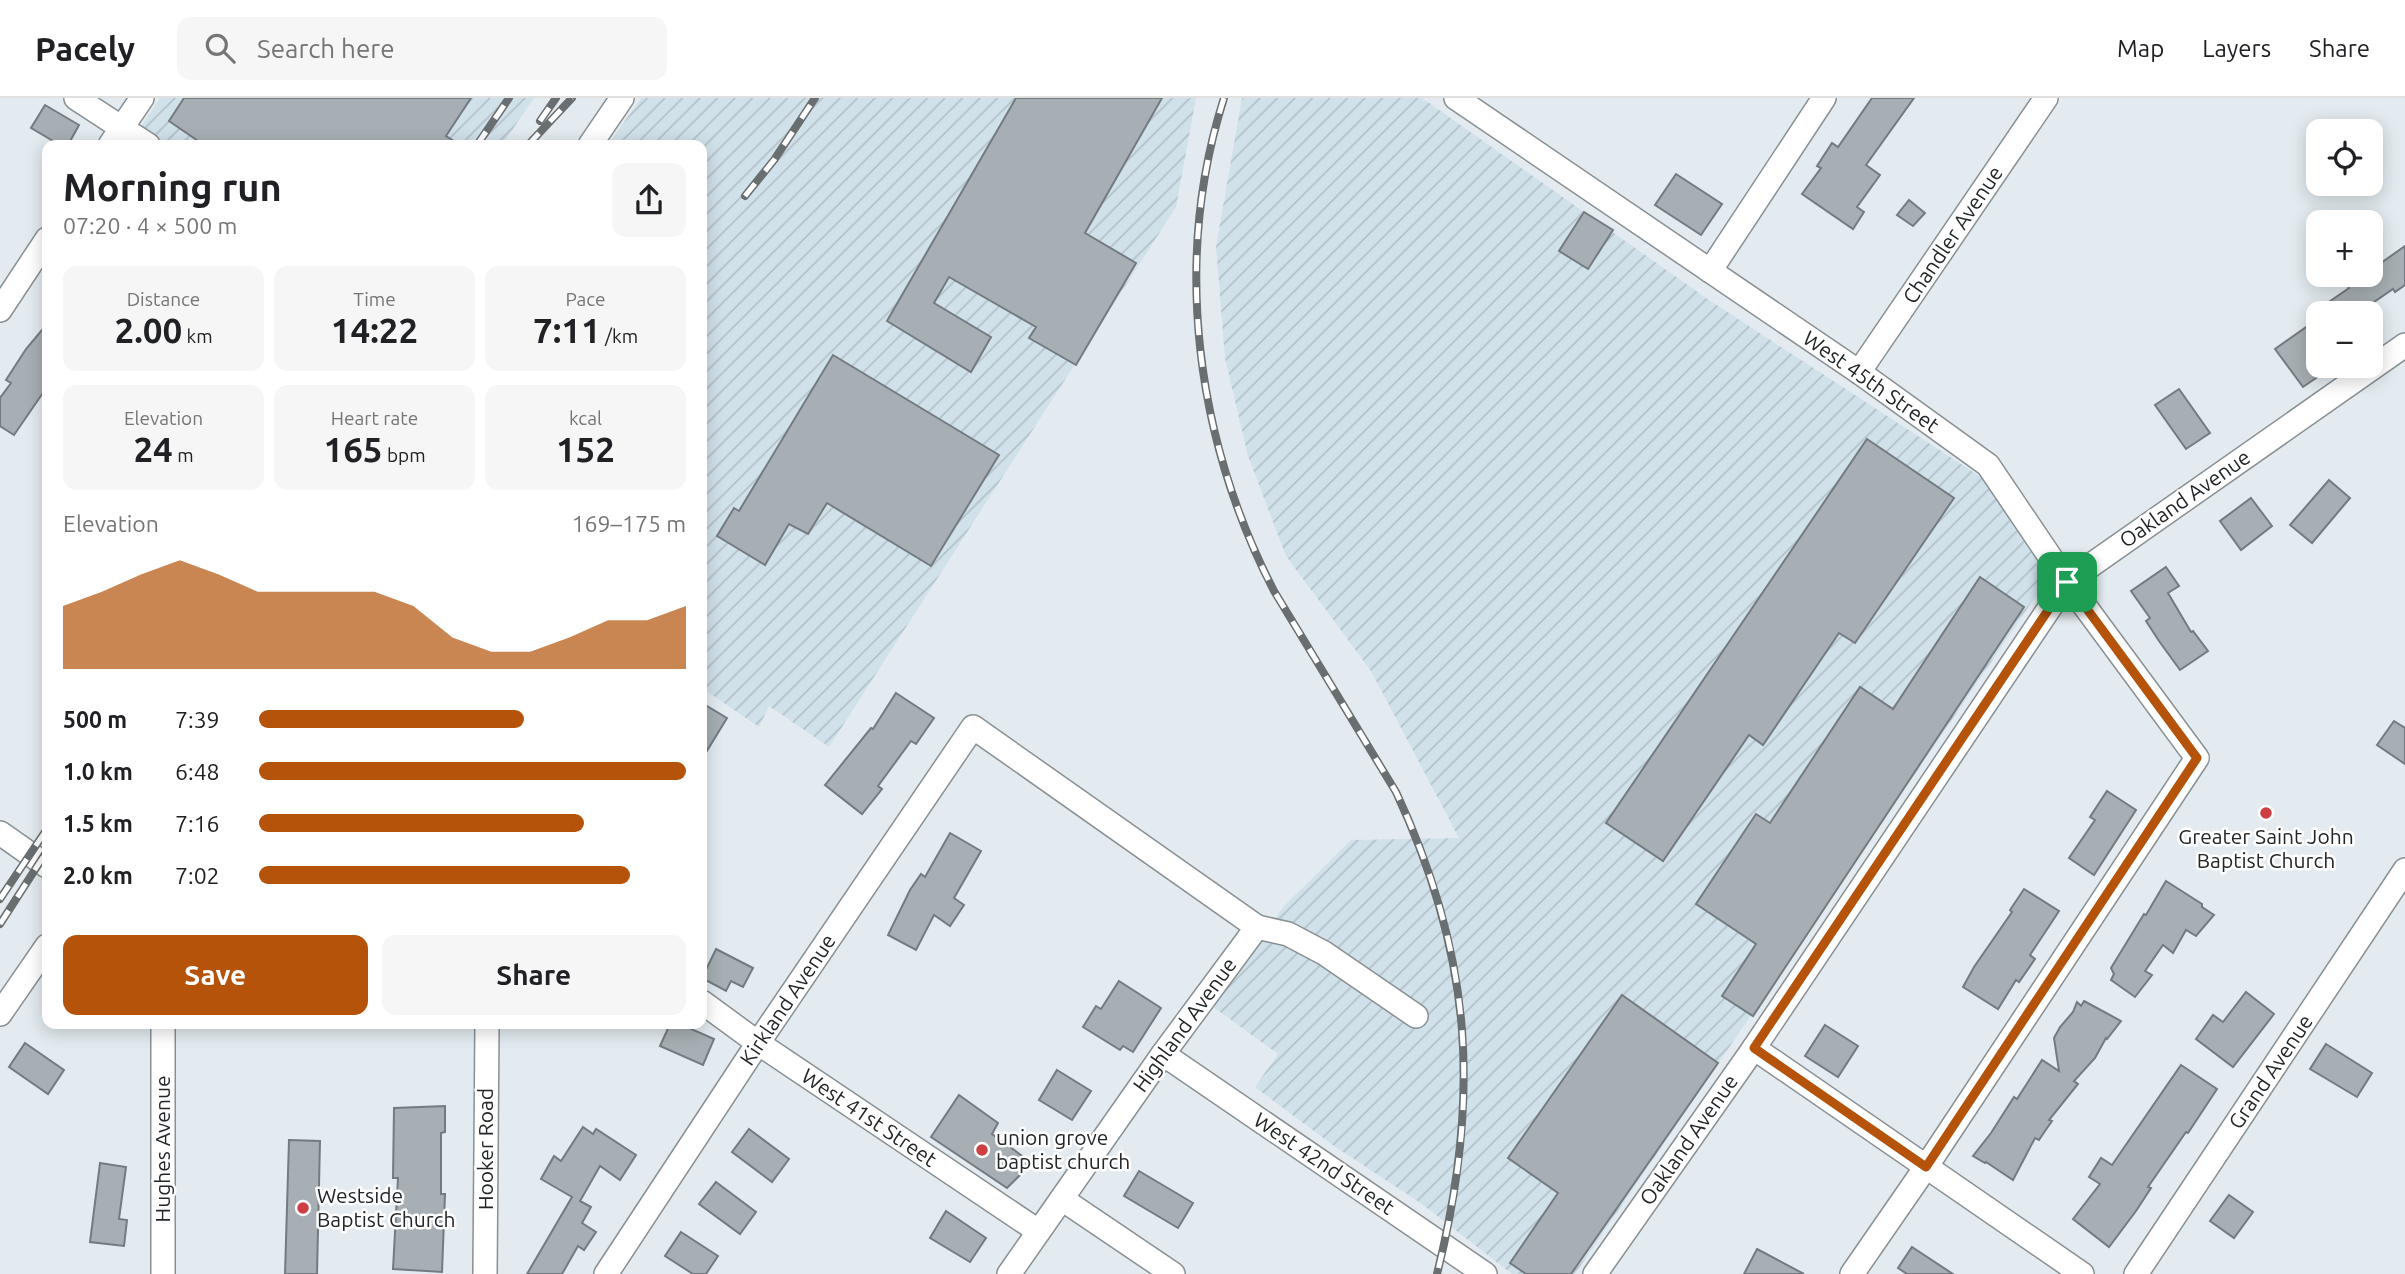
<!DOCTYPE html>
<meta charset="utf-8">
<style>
:root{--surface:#fff;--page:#f6f6f6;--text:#202124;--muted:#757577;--line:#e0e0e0;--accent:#b45309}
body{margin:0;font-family:Ubuntu,sans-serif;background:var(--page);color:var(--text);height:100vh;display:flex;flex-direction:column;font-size:26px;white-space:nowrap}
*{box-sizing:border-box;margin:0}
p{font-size:23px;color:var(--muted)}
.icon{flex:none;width:38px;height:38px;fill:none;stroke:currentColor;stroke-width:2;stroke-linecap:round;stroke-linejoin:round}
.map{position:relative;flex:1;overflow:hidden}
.side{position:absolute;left:42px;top:42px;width:665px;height:889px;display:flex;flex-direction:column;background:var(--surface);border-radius:14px;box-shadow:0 4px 18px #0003}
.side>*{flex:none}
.controls{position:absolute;left:2306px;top:21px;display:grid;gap:14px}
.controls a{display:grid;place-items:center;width:77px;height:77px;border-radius:14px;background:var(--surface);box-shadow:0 4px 18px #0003;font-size:35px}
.pin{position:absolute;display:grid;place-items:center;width:60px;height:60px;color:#fff;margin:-30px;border-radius:14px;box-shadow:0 4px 10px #0006}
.round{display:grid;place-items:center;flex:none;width:74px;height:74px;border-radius:14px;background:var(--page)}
.headline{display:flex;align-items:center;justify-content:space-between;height:119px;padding:0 21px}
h1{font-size:38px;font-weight:700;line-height:52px}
.metrics{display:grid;grid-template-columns:repeat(3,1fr);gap:10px;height:119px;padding:7px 21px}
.metrics div{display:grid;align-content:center;border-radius:14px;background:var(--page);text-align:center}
.metrics b{font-size:35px;font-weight:700}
.metrics small{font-size:19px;font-weight:400}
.metrics p{font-size:19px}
.chart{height:196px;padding:14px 21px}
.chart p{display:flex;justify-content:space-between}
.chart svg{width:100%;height:126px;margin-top:7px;fill:var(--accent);opacity:.7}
.button{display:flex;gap:14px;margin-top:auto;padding:14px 21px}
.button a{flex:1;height:80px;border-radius:14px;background:var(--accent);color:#fff;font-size:28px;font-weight:700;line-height:80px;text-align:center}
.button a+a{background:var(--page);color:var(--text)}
ul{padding:0 21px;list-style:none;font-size:23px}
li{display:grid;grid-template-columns:112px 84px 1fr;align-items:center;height:52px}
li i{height:18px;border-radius:9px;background:var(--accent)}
header{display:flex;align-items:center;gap:42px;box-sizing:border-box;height:98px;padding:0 35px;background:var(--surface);border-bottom:2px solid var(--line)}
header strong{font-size:33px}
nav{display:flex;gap:38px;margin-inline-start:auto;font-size:24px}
.search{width:490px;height:63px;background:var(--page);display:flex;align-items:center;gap:18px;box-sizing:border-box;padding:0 24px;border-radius:14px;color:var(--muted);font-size:26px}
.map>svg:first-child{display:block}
.industrial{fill:url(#industrial-furrows)}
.building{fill:#a7afb4;stroke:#747b80;stroke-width:2}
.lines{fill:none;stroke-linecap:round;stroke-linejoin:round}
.minor-casing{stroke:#889094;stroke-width:26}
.minor{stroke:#fff;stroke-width:23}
.rail-casing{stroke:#696e71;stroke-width:8}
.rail{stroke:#fff;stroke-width:5;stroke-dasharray:16;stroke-linecap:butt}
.route-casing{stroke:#fff;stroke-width:14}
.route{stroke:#b45309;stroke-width:9}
.poi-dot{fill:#ce3f44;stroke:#fff;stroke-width:2.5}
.labels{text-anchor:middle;stroke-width:5;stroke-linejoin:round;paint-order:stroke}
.street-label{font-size:21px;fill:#232628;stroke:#fff}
.poi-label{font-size:21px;fill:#232628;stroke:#fff;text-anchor:start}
</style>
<header>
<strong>Pacely</strong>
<div class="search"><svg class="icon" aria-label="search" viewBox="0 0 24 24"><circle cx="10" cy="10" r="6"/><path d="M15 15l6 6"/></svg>Search here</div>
<nav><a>Map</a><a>Layers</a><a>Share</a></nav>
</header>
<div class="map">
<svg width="2405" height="1176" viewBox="0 0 2405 1176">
<defs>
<pattern id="industrial-furrows" width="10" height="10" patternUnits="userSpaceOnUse" patternTransform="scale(1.75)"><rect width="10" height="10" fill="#d1e1ea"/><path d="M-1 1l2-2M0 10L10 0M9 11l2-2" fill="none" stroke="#b3c1c9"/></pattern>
</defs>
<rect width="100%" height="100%" fill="#e3ebf0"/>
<g class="industrial">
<polygon points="160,0 534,0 502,47 153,47 136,36"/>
<polygon points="641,0 1196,0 1176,109 829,649 769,608 759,629 702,590 702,47 608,47"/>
<polygon points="1242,0 1422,0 1709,202 1981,379 2049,479 1575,1176 1512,1176 1422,1106 1334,1048 1255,989 1278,956 1212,908 1284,808 1351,742 1459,740 1371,573 1286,458 1248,358 1225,260 1216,149"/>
</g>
<g class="building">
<polygon points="184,0 471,0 446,38 460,47 204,47 169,23"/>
<polygon points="1016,0 1162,0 1085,135 1136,165 1076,267 1029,240 1036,229 949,179 934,205 991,239 971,274 887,223"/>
<polygon points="1872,0 1914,0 1866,67 1880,77 1857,109 1864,114 1853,131 1802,96 1821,70 1817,68 1832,45 1838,49"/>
<polygon points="45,7 79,27 68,47 60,47 31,30"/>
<polygon points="1676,76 1722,106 1701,137 1655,107"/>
<polygon points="1909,102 1925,115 1913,128 1897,117"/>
<polygon points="1584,114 1613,132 1588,171 1559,153"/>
<polygon points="2405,148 2405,187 2395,194 2393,191 2358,215 2313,215 2349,190 2346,186 2360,177 2371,177 2371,172"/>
<polygon points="2319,220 2319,278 2303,289 2275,251"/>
<polygon points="47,226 47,289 14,337 0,328 0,300 11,285 6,282 26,251"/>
<polygon points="833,257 999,357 931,468 827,405 808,436 789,426 765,467 717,438 734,410 739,413"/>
<polygon points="2179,291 2210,335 2186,351 2155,307"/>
<polygon points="1867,341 1954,400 1855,545 1839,535 1763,647 1749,637 1663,763 1606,725"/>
<polygon points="2329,382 2350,400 2312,445 2290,427"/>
<polygon points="2251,400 2272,428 2241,452 2220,423"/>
<polygon points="2166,469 2179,488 2168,495 2191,534 2193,533 2208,553 2180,572 2159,543 2146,523 2150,520 2131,493"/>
<polygon points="1980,479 2024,509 1753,918 1722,898 1756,846 1696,806 1756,716 1770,725 1860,589 1893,611"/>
<polygon points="896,595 934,620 916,646 911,643 878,688 882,691 862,716 825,687 871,630 873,631"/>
<polygon points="702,605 727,620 702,661"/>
<polygon points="2394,623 2405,630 2405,666 2377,647"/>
<polygon points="2107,693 2136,712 2094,777 2069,760 2095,722 2090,719"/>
<polygon points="950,735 981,753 954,800 964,807 950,828 934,817 916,852 888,837 910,792 921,776 925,779"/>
<polygon points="2166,783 2202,806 2202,809 2214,817 2196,838 2186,832 2173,855 2163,847 2145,873 2152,877 2135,899 2111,882 2114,876 2111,870 2144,816 2146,817"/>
<polygon points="2024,791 2059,813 2030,857 2035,861 2019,884 2016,882 1998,911 1963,889 1974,869 2012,814 2010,812"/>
<polygon points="716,851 753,870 743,889 731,883 726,893 702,880"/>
<polygon points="1119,883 1161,910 1133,954 1123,948 1120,952 1083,929 1096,908 1101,911"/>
<polygon points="2246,894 2274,916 2233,969 2196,941 2213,917 2223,924"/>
<polygon points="1622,897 1718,965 1571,1176 1526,1176 1510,1165 1558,1095 1508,1060"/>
<polygon points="2084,903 2121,923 2107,941 2106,940 2095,960 2074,983 2078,986 2049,1022 2052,1023 2045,1033 2039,1042 2035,1040 2013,1082 1986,1064 1985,1065 1973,1058 1991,1035 2014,999 2017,1001 2042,962 2059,973 2054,940 2060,929 2073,914 2077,904 2081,908"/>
<polygon points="670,926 680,926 714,941 703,967 660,948"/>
<polygon points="1825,927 1858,948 1838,979 1805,958"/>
<polygon points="25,945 64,972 48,996 9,969"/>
<polygon points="2326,946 2372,975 2357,999 2310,971"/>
<polygon points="2181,967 2217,991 2188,1035 2186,1034 2148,1089 2151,1090 2136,1113 2109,1149 2073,1121 2100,1086 2089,1079 2101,1060 2112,1067"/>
<polygon points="1057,972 1091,993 1072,1022 1039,1002"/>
<polygon points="959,997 998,1025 992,1036 1032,1065 1007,1090 931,1039"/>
<polygon points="445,1008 445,1034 441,1035 441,1096 445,1096 442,1174 393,1171 398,1080 393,1080 394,1010"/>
<polygon points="583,1029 593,1036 596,1031 636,1057 620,1082 600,1068 580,1103 591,1109 582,1125 596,1134 584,1152 578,1148 562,1176 527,1176 572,1099 541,1081 554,1058 561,1063"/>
<polygon points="749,1031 789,1061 772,1084 732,1054"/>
<polygon points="289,1042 320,1043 317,1176 285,1176"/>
<polygon points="100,1065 126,1069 119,1121 127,1122 124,1148 90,1144"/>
<polygon points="1139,1073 1193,1105 1178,1130 1124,1098"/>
<polygon points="716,1084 756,1114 740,1136 699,1106"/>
<polygon points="2229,1097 2253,1114 2234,1140 2210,1123"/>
<polygon points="946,1113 986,1140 970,1164 930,1140"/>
<polygon points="681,1134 718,1158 706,1176 693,1176 665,1158"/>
<polygon points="1912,1149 1953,1176 1907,1176 1898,1170"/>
<polygon points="1757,1151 1804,1176 1744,1176"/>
</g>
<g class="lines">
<defs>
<g id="minor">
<polyline points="76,0 148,47"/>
<polyline points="1456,0 1859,274 1988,367 2067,484 2197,660 1926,1069 1852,1176"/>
<polyline points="110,47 142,0"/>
<polyline points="590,47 622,0"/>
<polyline points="1710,173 1824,0"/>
<polyline points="0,212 47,141"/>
<polyline points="1859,274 2046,0"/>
<polyline points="0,735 47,768"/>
<polyline points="702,904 758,945 1038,1133"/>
<polyline points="0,916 47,848"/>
<polyline points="163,926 163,1176"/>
<polyline points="1754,950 2082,1176"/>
<polyline points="1163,956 1485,1176"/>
<polyline points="1062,1101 1173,1176"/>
<polyline points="485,1176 487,926"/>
<polyline points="606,1176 758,945 973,629 1257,829"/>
<polyline points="1009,1176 1163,956 1257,829 1288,836 1324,855 1416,918"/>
<polyline points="1595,1176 1754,950 2067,484 2405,247"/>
<polyline points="2136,1176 2405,772"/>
</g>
</defs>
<use href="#minor" class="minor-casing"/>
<use href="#minor" class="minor"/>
<defs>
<g id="rail">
<path d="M1224 0C1172 163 1196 342 1274 493L1396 694C1473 859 1481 1000 1437 1176"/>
<polyline points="540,23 556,0"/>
<polyline points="477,47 509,0"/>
<polyline points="528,47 572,0"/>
<polyline points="745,98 774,62 815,0"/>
<polyline points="0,801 47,731"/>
<polyline points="0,826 47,753"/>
</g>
</defs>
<use href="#rail" class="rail-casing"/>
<use href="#rail" class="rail"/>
</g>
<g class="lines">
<defs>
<polygon id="route" points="2067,484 2197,660 1926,1069 1754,950"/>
</defs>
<use href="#route" class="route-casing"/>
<use href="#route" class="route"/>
</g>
<g class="poi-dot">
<circle cx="2266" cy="715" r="7"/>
<circle cx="982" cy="1052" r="7"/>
<circle cx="303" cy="1110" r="7"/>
</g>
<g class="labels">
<g class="street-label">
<text transform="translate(1953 137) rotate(-56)" y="7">Chandler Avenue</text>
<text transform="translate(1871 284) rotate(35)" y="7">West 45th Street</text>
<text transform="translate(2185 401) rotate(-35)" y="7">Oakland Avenue</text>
<text transform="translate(788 902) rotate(-56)" y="7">Kirkland Avenue</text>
<text transform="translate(1185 927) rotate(-54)" y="7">Highland Avenue</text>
<text transform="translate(2271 974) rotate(-56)" y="7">Grand Avenue</text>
<text transform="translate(869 1020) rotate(34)" y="7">West 41st Street</text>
<text transform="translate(1689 1042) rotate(-55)" y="7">Oakland Avenue</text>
<text transform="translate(163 1051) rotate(-90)" y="7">Hughes Avenue</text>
<text transform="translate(486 1051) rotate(-90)" y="7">Hooker Road</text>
<text transform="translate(1324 1066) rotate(34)" y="7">West 42nd Street</text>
</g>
<g class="poi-label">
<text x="2266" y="746" text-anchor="middle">Greater Saint John<tspan x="2266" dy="24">Baptist Church</tspan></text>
<text x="996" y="1047">union grove<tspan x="996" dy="24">baptist church</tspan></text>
<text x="317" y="1105">Westside<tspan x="317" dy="24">Baptist Church</tspan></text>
</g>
</g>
</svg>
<div class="controls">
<a><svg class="icon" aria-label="locate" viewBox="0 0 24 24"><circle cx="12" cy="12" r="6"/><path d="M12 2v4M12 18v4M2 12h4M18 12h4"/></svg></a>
<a>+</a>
<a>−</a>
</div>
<div class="pin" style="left:2067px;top:484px;background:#1e9e55"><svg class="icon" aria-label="arrive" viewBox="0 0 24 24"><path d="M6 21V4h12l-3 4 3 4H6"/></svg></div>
<section class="side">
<div class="headline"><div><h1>Morning run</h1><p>07:20 · 4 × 500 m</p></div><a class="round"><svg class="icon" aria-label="share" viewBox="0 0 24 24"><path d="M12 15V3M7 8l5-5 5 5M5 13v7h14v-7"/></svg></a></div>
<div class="metrics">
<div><p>Distance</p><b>2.00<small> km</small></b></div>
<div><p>Time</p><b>14:22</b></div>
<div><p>Pace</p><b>7:11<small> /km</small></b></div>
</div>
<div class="metrics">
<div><p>Elevation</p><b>24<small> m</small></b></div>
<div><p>Heart rate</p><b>165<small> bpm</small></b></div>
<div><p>kcal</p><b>152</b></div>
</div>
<div class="chart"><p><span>Elevation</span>169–175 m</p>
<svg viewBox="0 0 160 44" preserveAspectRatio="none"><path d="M0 44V22L10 17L20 11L30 6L40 11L50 17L60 17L70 17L80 17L90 22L100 33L110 38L120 38L130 33L140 27L150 27L160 22V44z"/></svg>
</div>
<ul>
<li><b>500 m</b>7:39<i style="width:62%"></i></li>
<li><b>1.0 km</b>6:48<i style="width:100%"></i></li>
<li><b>1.5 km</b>7:16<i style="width:76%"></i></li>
<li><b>2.0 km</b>7:02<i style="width:87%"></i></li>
</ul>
<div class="button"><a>Save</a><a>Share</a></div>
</section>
</div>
